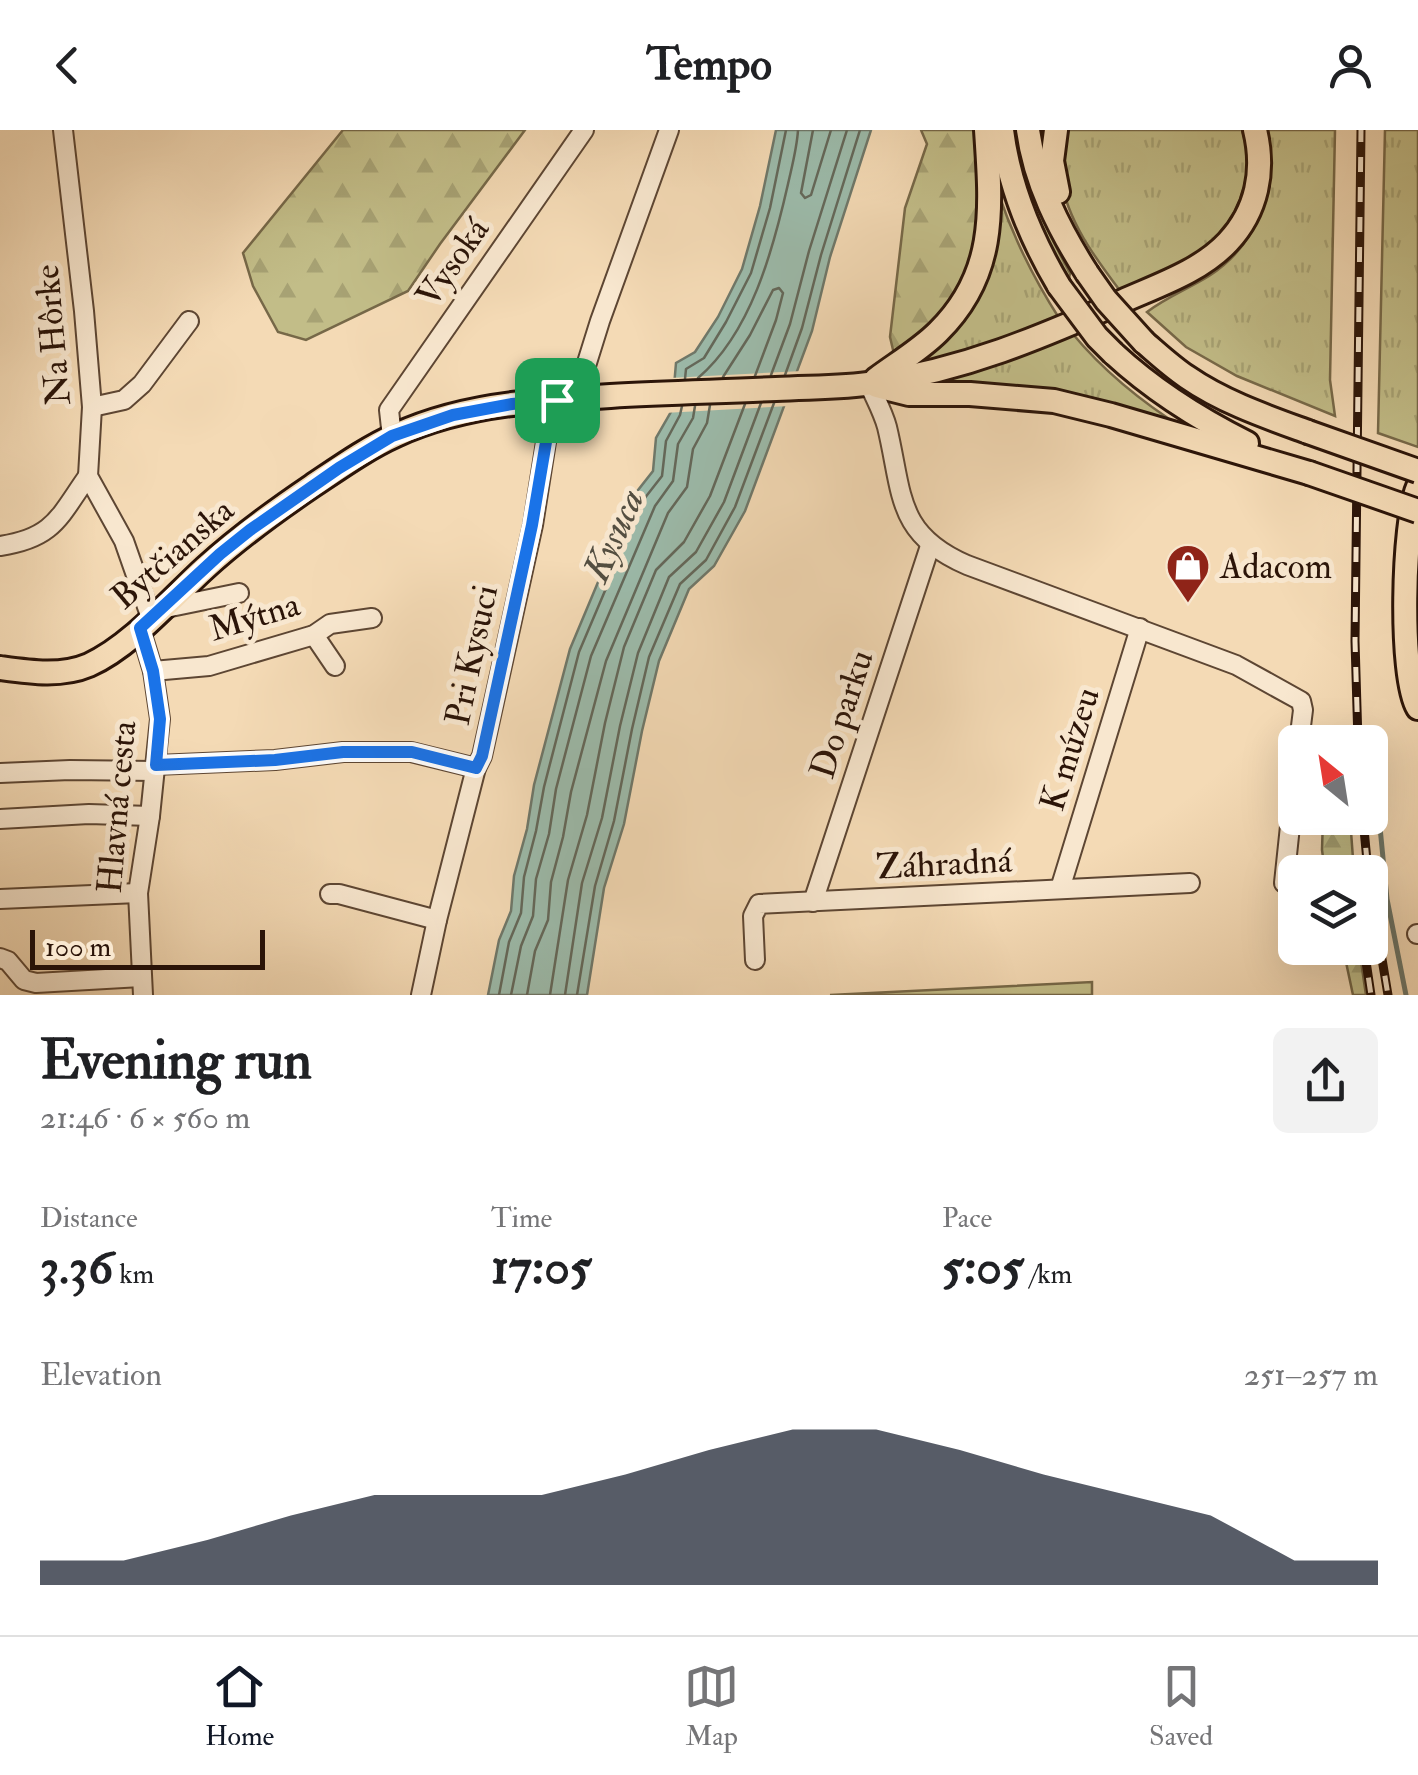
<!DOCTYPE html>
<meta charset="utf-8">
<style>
:root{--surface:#fff;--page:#f2f2f2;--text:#202124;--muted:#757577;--line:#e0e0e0;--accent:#111827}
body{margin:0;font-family:"IM FELL Double Pica",serif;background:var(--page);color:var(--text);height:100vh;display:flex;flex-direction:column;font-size:38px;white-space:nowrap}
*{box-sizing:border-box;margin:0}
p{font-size:32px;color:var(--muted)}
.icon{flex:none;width:55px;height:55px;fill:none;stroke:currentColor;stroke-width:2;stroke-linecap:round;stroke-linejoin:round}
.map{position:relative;height:865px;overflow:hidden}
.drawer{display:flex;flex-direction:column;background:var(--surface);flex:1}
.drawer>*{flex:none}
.needle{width:65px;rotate:330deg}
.fabs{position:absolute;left:1278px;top:595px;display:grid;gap:20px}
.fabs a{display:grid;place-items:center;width:110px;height:110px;border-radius:15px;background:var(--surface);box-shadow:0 10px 40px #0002;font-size:50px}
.scale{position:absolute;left:30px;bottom:25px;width:235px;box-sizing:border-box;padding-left:10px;border:5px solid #2b1408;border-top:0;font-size:28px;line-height:35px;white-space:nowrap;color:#2b1408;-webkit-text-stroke:8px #f8e7cf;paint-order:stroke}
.pin{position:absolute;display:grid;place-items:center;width:85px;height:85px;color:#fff;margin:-42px;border-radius:20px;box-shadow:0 5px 15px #0006}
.round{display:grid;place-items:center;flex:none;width:105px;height:105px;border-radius:15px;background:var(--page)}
.summary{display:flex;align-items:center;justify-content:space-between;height:170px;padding:0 40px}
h1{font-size:55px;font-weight:700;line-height:75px}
.figures{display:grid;grid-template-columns:repeat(3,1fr);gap:15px;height:170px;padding:10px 40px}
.figures div{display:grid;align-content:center}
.figures b{font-size:50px;font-weight:700}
.figures small{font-size:28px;font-weight:400}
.figures p{font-size:28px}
.chart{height:280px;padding:20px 40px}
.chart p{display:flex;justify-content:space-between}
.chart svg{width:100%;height:180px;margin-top:10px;fill:var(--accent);opacity:.7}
header{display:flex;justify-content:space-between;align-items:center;height:130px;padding:0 40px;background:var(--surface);font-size:45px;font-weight:700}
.menu{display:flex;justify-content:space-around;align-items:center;height:140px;border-top:2px solid var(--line);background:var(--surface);font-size:28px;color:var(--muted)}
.menu a{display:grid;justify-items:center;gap:5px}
.menu .selected{color:var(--accent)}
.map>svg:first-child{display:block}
.grass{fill:url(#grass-tufts);stroke:#766848;stroke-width:2.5}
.forest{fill:url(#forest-firs);stroke:#766848;stroke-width:2.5}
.park{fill:#c2bd88;stroke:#766848;stroke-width:2.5}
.water{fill:#9cbbab;stroke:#6f786a;stroke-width:2.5}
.pier{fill:#f4dab5}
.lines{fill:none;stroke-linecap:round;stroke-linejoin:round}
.shore{stroke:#64685a;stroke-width:2.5}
.stream{stroke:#6f786a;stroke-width:5}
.minor-casing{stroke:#5d4633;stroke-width:22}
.major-casing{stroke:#2b1408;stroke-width:28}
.minor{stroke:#f8e7cf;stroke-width:18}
.major{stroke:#f4dab5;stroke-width:22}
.rail-casing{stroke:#2b1408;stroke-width:9}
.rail{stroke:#f8e7cf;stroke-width:5;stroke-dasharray:15;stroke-linecap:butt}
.major-bridge-casing{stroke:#2b1408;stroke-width:28;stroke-linecap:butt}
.major-bridge{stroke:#f4dab5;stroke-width:22}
.route-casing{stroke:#fff;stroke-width:20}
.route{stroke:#1a73e8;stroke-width:12}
.labels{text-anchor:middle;stroke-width:10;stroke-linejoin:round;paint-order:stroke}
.street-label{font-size:35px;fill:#2b1408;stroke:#f8e7cf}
.poi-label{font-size:35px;fill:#2b1408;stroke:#f8e7cf;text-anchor:start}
.water-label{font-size:38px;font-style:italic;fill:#534e41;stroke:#f8e7cf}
</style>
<header><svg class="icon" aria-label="back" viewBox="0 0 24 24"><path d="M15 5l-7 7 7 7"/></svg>Tempo<svg class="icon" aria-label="person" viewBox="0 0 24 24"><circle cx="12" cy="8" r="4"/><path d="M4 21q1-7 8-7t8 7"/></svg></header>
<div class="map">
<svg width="1418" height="865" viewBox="0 0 1418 865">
<defs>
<pattern id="grass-tufts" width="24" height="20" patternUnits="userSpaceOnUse" patternTransform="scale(2.5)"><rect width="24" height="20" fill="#c2bd88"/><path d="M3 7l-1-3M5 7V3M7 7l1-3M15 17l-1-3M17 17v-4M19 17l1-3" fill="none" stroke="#a7a274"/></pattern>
<pattern id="forest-firs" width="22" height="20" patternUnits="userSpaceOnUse" patternTransform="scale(2.5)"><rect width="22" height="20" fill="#c2bd88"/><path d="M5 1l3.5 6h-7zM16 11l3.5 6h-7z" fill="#a7a274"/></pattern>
</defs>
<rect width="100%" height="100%" fill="#f4dab5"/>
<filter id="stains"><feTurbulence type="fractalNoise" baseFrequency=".002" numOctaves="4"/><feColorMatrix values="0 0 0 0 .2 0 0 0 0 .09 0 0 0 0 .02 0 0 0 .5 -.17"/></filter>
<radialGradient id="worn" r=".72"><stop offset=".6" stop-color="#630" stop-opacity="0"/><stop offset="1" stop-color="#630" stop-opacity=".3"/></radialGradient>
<g class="grass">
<path d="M1011 0H1017C1025 52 1045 98 1070 143L1069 149 1065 148 1032 84Z"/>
<path d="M1064 0H1242C1257 47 1237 96 1197 124 1174 140 1147 151 1121 162 1096 129 1067 91 1061 48 1059 33 1063 15 1064 0Z"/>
<path d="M1268 0H1335L1330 250 1335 286 1237 246 1186 217 1147 182C1167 167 1188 159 1209 146 1260 113 1276 58 1268 0Z"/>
<polygon points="1385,0 1418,0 1418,317 1378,303"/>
<path d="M999 65C1014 109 1034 149 1059 188L991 217 903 239Z"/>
<path d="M1072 203C1105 243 1143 273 1186 300L909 256Z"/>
</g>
<g class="forest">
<polygon points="343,0 525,0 440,114 408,161 306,210 278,202 253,156 243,123"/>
<polygon points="921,0 978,0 980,100 967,146 943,186 894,224 890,207 905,78 927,14"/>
<polygon points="1323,688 1350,688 1354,742 1325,742 1322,720"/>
<polygon points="1343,818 1359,818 1366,865 1353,865"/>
</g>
<polygon class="park" points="1092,852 1092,865 830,865"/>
<polygon class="water" points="776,0 871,0 830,127 812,201 745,381 714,436 689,459 659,531 642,601 624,694 604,758 587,865 488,865 499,810 511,781 514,746 527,699 534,655 570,519 635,364 653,341 656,308 672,280 676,233 695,222 718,187 742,139 760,76"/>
<polygon class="pier" points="802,241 789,276 664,283 670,248"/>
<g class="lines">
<g class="shore">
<polyline points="813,0 801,63 805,68 811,65 831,0"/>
<polyline points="771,245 790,194 809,121 847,0"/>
<polyline points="785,245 802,198 821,125 860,0"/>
<polyline points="723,247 750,205 773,160 779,158 783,163 776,190 755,246"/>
<path d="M698 248C751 203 773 120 788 54 792 36 797 18 798 0"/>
<polyline points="685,249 686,239 704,228 726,192 751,143 770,78 786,0"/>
<polyline points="499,865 509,812 521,783 524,747 536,701 544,657 579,522 644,369 662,346 666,311 680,285 682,276"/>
<polyline points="511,865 521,816 533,786 536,749 549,704 556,659 591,526 655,376 673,351 678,314 693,288 695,276"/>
<polyline points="527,865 535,821 548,790 551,752 563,707 571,662 606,531 668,383 687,357 693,319 707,293 710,275"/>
<polyline points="550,865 568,750 587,685 605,593 624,517 656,440 684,412 710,366 745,274"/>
<polyline points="565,865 582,753 602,688 620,596 638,523 669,447 696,422 724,372 761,273"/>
<polyline points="577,865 595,756 614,691 632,599 649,527 680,454 706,430 735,377 774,273"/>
</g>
<polyline class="stream" points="1375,646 1387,769 1406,865"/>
<defs>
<g id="minor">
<polyline points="63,0 84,181 92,277 88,346 124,411 151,488"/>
<path d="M869 254C875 268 883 282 887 297 903 363 895 404 967 435L1236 535 1301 571 1303 580 1299 612"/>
<polyline points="584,269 585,239 600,191 669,0"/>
<polyline points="92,277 124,270 142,254 189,191"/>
<polyline points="392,307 389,280 584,0"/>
<path d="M0 416C54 408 59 387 88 346"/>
<polyline points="161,479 239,463"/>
<polyline points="140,498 153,541 160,589 150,686 138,763 143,865"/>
<polyline points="314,505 335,536"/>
<polyline points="153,541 209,536 314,505 330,494 372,488"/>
<polyline points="156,635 275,630 343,622 411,622 476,638"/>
<polyline points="0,643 70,640 155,641"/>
<polyline points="0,689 89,684 150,686"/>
<polyline points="1284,753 1295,649"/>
<polyline points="1060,759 1140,498"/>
<polyline points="330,764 339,764 437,790"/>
<polyline points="0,769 138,763"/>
<polyline points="813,772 930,416"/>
<polyline points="1417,804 1418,804"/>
<polyline points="0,828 8,831 24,850 36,853 141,847"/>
<polyline points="755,830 753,786 759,774 1190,753"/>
<polyline points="421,865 437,790 476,638 482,626 533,395 546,312 557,270"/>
</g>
<g id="major">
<path d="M1002 0C1009 57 1030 107 1059 156"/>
<path d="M1028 0C1035 52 1059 99 1087 143"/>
<polyline points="1056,0 1052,31 1058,62"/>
<path d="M1144 212C1158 224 1172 237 1187 247 1223 272 1267 287 1308 302"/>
<path d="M1113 223C1154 261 1197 288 1247 313"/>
<path d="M876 249C896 234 920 220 938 202 998 143 991 77 986 0"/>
<polyline points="877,256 909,264 970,264 1054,271 1111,285 1309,343"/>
<path d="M1418 357C1403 391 1399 546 1418 578"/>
<path d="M0 538C29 542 61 547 89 535 131 516 171 469 205 438 238 408 275 381 312 356 339 338 367 318 396 305 433 288 472 279 512 274 599 264 688 263 776 259 808 257 842 258 874 253 966 239 1039 208 1123 171 1159 155 1201 141 1228 112 1257 81 1265 41 1255 0"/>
</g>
</defs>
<use href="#minor" class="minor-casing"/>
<use href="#major" class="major-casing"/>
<use href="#minor" class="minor"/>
<use href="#major" class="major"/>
<defs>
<g id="rail">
<polyline points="1358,612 1355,511 1361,0"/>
<polyline points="1363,688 1368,742"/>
<polyline points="1370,757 1388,865"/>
<polyline points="1364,818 1371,865"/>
</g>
</defs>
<use href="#rail" class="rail-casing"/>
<use href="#rail" class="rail"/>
<defs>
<g id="major-bridge">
<polyline points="1087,143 1106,170 1144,212"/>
<polyline points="1059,156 1097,207 1113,223"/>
<polyline points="1308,302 1418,341"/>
<polyline points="1309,343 1418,381"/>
</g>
</defs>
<use href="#major-bridge" class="major-bridge-casing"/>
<use href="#major-bridge" class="major-bridge"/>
</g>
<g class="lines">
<defs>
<polygon id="route" points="557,270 546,312 532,395 482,626 476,638 412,622 343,622 275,630 156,635 160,589 153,541 140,498 220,424 250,400 339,338 392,306 453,285 512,274"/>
</defs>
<use href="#route" class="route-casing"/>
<use href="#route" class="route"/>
</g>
<defs>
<symbol id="shop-pin" viewBox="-11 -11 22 30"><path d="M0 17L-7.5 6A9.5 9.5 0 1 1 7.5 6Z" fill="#8f2418" stroke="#f8e7cf"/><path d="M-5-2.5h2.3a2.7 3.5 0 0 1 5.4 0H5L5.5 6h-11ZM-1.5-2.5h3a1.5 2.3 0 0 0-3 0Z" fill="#fff"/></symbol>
</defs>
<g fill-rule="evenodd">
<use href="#shop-pin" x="1163" y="411" width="50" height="68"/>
</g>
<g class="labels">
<g class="street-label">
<text transform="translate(452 132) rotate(-55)" y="12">Vysoká</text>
<text transform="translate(52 205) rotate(-95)" y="12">Na Hôrke</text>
<text transform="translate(172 423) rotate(-41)" y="12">Bytčianska</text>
<text transform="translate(254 486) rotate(-17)" y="12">Mýtna</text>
<text transform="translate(471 525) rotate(-78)" y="12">Pri Kysuci</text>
<text transform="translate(841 584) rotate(-72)" y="12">Do parku</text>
<text transform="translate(1069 619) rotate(-73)" y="12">K múzeu</text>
<text transform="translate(116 677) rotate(-85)" y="12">Hlavná cesta</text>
<text transform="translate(944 733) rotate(-3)" y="12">Záhradná</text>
</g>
<g class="poi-label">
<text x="1220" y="448">Adacom</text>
</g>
<g class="water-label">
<text transform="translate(613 405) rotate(-66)" y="13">Kysuca</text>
</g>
</g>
<rect width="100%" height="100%" filter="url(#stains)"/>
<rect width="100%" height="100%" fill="url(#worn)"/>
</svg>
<div class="fabs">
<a><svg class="needle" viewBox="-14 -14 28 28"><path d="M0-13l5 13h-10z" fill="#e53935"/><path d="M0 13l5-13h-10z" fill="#757577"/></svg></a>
<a><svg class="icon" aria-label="layers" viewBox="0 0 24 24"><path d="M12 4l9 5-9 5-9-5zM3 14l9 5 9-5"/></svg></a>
</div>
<div class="scale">100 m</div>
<div class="pin" style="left:557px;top:270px;background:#1e9e55"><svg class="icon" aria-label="arrive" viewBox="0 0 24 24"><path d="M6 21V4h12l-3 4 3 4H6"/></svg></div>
</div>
<section class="drawer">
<div class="summary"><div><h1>Evening run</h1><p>21:46 · 6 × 560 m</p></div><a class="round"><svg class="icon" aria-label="share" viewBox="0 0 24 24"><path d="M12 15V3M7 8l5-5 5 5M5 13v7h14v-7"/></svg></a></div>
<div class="figures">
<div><p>Distance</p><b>3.36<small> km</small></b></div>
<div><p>Time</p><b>17:05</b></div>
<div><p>Pace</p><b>5:05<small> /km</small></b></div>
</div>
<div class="chart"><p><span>Elevation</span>251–257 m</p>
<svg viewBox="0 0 160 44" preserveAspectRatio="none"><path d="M0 44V38L10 38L20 33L30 27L40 22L50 22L60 22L70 17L80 11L90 6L100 6L110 11L120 17L130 22L140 27L150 38L160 38V44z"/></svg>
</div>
</section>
<nav class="menu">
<a class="selected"><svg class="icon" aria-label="home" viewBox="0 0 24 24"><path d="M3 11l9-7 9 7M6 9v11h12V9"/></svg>Home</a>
<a><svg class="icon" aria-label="map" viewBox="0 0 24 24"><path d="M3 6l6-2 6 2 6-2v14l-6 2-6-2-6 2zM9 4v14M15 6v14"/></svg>Map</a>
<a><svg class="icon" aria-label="saved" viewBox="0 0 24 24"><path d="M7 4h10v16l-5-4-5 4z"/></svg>Saved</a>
</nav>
